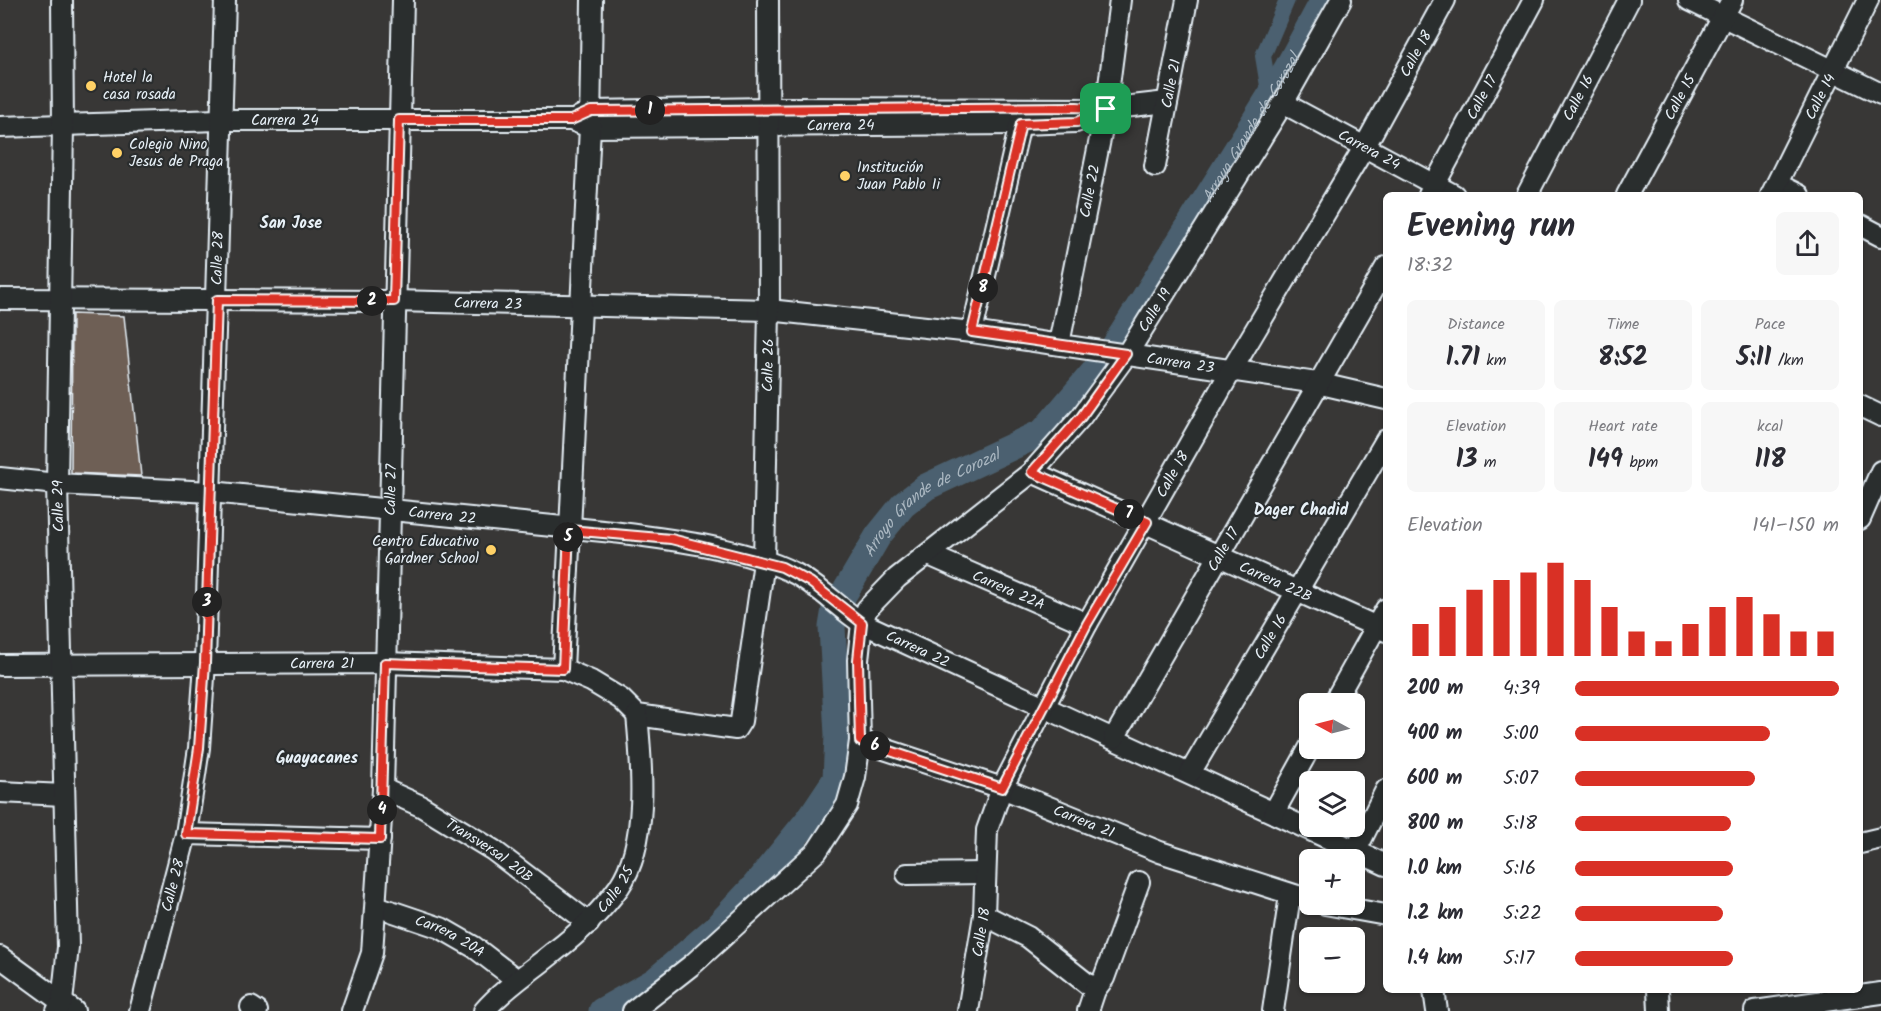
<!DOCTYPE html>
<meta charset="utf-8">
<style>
:root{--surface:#fff;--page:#f7f7f7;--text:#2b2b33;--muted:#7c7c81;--accent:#d93025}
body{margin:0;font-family:Kalam,sans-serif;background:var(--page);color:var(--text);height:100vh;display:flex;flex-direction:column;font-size:22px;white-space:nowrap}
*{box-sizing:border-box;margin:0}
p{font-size:20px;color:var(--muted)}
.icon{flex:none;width:33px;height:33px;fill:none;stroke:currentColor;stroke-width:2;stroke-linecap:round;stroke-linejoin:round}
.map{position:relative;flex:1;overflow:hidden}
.details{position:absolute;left:1383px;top:192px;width:480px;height:801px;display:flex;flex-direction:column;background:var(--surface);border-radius:9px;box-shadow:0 2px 4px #0004}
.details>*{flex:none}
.needle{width:39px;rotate:277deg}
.buttons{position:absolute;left:1299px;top:693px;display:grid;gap:12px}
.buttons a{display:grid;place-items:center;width:66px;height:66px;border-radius:9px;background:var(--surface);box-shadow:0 2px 4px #0004;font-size:30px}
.pin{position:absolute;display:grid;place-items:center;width:51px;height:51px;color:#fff;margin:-26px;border-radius:12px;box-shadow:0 3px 9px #0006}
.km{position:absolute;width:30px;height:30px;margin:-15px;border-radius:50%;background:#222;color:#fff;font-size:16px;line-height:30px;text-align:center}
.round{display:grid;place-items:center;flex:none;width:63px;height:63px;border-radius:9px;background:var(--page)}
.head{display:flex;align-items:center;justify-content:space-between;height:102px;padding:0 24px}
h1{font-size:33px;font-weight:700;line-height:45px}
.figures{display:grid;grid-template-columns:repeat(3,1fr);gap:9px;height:102px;padding:6px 24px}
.figures div{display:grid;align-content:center;border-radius:9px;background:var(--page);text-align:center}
.figures b{font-size:26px;font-weight:700}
.figures small{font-size:16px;font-weight:400}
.figures p{font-size:16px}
.chart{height:168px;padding:12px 24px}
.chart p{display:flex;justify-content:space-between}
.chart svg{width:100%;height:108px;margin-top:6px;stroke:var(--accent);stroke-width:6}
ul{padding:0 24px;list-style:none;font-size:20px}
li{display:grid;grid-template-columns:96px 72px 1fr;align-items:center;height:45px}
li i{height:15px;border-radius:8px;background:var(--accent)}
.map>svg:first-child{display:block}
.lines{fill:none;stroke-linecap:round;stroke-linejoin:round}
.canal{stroke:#4c616f;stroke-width:16}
.river{stroke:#4c616f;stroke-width:27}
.building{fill:#6e5f55;stroke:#e8f1f8;stroke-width:1.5}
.minor-casing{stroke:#e8f1f8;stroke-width:24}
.minor{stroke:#2a2d2e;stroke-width:20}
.route-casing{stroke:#fff;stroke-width:12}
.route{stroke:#d93025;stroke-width:8}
.poi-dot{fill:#ffd166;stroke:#2a2d2e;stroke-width:2}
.labels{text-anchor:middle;stroke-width:4.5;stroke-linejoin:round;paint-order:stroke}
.street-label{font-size:15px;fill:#e8f1f8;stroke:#2a2d2e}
.poi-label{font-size:15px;fill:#e8f1f8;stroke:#2a2d2e;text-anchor:start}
.water-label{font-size:16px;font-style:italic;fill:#aab7c1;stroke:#2a2d2e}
.neighbourhood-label{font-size:16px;font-weight:bold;fill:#e8f1f8;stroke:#2a2d2e}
</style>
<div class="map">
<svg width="1881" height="1011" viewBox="0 0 1881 1011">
<rect width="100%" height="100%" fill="#383736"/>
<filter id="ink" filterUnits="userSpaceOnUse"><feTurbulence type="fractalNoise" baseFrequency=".0167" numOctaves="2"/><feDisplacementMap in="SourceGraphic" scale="12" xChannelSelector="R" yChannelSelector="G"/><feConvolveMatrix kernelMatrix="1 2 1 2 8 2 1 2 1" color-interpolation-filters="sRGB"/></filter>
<g filter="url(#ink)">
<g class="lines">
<polyline class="canal" points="1270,98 1263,56 1287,0"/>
<path class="river" id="s1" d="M602 1011 655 981 716 928 753 888 810 818 836 779 838 735 832 627 835 609 878 536 903 505 926 487 1043 432 1111 352 1287 69 1324 0"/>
</g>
<polygon class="building" points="72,314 124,316 141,476 71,473"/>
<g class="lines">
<defs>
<g id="minor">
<polyline points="1689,0 1881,94"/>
<path id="s2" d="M1283 103 1454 195"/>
<polyline points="579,117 591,111 769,108 1106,109 1167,102"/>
<path id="s3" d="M0 127 219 120H571L590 127 1021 124 1076 122 1106 109"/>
<path id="s4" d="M1155 166 1187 0"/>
<polyline points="1777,184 1799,195"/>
<path id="s5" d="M1429 195 1534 0"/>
<path id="s6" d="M1527 195 1629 0"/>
<path id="s7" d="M1627 195 1732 0"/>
<path id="s8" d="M1771 195 1868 0"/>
<polyline points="1860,225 1881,236"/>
<path id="s9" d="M0 299 394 301 769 310 972 332 1317 383 1386 399"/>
<polyline points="972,332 1023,111"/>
<path id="s10" d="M1059 344 1106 109 1120 0"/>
<polyline points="1860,406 1881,416"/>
<path id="s11" d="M1032 472 1386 631"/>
<path id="s12" d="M0 478 57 484 211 492 613 532C669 539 746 548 796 574 820 587 839 608 862 623L1386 865"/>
<polyline points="1860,519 1881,471"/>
<path id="s13" d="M929 555 1087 624"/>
<path id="s14" d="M0 665 385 663 563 669 591 681 621 699 637 715 736 729 741 721 764 562 769 310 768 0"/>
<polyline points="563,669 590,127 592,0"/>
<polyline points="1333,704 1386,609"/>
<path id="s15" d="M1114 738 1386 267"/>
<path id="s16" d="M860 741 1002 788 1160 852 1310 900"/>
<path id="s17" d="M1190 773 1386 440"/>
<path id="s18" d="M383 789 421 806 493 850 589 923"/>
<polyline points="0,792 64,795"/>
<polyline points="1274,812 1310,747"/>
<polyline points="186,834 380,839"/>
<polyline points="1860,843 1881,838"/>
<polyline points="1356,850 1386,790"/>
<polyline points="907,874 984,873"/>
<polyline points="1325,904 1386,915"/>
<path id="s19" d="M376 906 441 928 474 947 517 980"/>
<polyline points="984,915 1028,937 1095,990"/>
<polyline points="0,957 74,1011"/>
<polyline points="1434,990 1437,1011"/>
<polyline points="1658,990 1659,1011"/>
<polyline points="251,1007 257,1011"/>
<polyline points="57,1011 62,1002 68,947 57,484 63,126 62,0"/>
<path id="s20" d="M140 1011 186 834 199 748 205 663 225 0"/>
<path id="s21" d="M352 1011 372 953 383 789 403 0"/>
<path id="s22" d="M484 1011C504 988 530 972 554 952 579 933 601 912 619 887 649 843 642 766 637 715"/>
<path id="s23" d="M633 1011 693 964 817 851 847 805 855 777 860 741 858 660 862 623 867 609 897 578 1032 472 1081 417 1127 354 1283 103 1341 0"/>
<path id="s24" d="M968 1011 984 915 987 830 1002 788 1087 624 1231 371 1365 146 1445 0"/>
<polyline points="1088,1011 1095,990 1104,978 1139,882"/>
<polyline points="1273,1011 1290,895"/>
<polyline points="1755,1011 1881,993"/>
</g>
</defs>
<use href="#minor" class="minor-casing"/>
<use href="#minor" class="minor"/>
</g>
</g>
<g class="lines" filter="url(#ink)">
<defs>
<polygon id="route" points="1077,107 1106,109 1077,122 1021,124 972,332 1126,354 1081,417 1032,472 1147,522 1087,624 1002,788 860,741 858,660 862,623 810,582 782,567 671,539 569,530 563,669 385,663 380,839 186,834 199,748 205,663 217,300 394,301 399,120 571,120 591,111"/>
</defs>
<use href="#route" class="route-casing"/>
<use href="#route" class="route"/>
</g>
<g class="poi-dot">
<circle cx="91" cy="86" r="6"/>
<circle cx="117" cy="153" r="6"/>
<circle cx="845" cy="176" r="6"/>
<circle cx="491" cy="550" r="6"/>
</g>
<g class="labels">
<g class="street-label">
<text dy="5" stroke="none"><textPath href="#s24" startOffset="1070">Calle 18</textPath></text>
<text dy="5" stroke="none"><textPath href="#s4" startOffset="84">Calle 21</textPath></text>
<text dy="5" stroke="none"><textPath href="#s8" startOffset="110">Calle 14</textPath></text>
<text dy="5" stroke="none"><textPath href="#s5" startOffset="111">Calle 17</textPath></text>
<text dy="5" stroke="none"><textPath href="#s6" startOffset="110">Calle 16</textPath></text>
<text dy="5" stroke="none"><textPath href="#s7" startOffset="111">Calle 15</textPath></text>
<text dy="5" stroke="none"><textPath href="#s3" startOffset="285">Carrera 24</textPath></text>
<text dy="5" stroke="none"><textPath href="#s3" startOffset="842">Carrera 24</textPath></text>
<text dy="5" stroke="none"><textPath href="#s2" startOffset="98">Carrera 24</textPath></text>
<text dy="5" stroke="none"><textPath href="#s10" startOffset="156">Calle 22</textPath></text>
<text dy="5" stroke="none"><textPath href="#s20" startOffset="760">Calle 28</textPath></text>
<text dy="5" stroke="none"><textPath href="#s9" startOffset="488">Carrera 23</textPath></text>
<text dy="5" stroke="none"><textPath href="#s23" startOffset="916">Calle 19</textPath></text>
<text dy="5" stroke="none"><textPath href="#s9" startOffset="1184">Carrera 23</textPath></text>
<text dy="5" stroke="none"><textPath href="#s14" startOffset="1118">Calle 26</textPath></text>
<text dy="5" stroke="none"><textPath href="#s24" startOffset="584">Calle 18</textPath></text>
<text dy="5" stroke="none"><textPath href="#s21" startOffset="525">Calle 27</textPath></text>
<text transform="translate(58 506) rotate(-91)" y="5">Calle 29</text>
<text dy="5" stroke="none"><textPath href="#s12" startOffset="444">Carrera 22</textPath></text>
<text dy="5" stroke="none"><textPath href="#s15" startOffset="218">Calle 17</textPath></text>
<text dy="5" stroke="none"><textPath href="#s11" startOffset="267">Carrera 22B</textPath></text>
<text dy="5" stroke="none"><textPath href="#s13" startOffset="87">Carrera 22A</textPath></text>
<text dy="5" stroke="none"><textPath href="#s17" startOffset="158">Calle 16</textPath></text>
<text dy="5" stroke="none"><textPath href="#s12" startOffset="948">Carrera 22</textPath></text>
<text dy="5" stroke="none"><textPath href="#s14" startOffset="322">Carrera 21</textPath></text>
<text dy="5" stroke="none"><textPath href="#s16" startOffset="238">Carrera 21</textPath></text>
<text dy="5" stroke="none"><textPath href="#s18" startOffset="123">Transversal 20B</textPath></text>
<text dy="5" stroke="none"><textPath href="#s20" startOffset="130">Calle 28</textPath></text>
<text dy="5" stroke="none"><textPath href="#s22" startOffset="180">Calle 25</textPath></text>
<text dy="5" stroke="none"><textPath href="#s24" startOffset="80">Calle 18</textPath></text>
<text dy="5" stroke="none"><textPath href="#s19" startOffset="80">Carrera 20A</textPath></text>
</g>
<g class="poi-label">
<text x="103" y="82">Hotel la<tspan x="103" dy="17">casa rosada</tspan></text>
<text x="129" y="149">Colegio Nino<tspan x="129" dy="17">Jesus de Praga</tspan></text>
<text x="857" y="172">Institución<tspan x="857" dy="17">Juan Pablo Ii</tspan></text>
<text x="479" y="546" text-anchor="end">Centro Educativo<tspan x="479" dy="17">Gardner School</tspan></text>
</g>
<g class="water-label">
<text dy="6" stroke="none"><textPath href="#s1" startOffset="1156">Arroyo Grande de Corozal</textPath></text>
<text dy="6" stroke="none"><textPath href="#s1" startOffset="652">Arroyo Grande de Corozal</textPath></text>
</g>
<g class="neighbourhood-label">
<text x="291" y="228">San Jose</text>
<text x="1301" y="515">Dager Chadid</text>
<text x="317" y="763">Guayacanes</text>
</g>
</g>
</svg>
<div class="buttons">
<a><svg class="needle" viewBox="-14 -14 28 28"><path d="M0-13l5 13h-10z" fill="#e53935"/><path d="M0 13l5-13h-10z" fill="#7c7c81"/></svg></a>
<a><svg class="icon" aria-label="layers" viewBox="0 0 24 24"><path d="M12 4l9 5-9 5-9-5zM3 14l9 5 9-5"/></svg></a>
<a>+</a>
<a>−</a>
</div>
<div class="pin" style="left:1106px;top:109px;background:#1e9e55"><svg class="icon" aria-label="arrive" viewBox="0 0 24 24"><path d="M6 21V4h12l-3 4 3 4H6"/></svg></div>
<b class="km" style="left:650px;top:110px">1</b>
<b class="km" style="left:372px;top:301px">2</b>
<b class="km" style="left:207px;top:602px">3</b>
<b class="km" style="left:382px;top:810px">4</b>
<b class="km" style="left:568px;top:537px">5</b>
<b class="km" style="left:875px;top:746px">6</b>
<b class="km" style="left:1129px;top:514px">7</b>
<b class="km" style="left:983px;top:288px">8</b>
<section class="details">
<div class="head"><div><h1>Evening run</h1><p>18:32</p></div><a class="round"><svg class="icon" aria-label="share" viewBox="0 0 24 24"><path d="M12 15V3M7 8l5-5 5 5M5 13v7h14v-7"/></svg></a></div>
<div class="figures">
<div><p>Distance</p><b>1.71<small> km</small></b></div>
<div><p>Time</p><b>8:52</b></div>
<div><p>Pace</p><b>5:11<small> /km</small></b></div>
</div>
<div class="figures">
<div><p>Elevation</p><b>13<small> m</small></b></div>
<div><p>Heart rate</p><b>149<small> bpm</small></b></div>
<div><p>kcal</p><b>118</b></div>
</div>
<div class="chart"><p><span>Elevation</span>141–150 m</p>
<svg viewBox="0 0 160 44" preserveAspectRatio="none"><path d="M5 44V31M15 44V24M25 44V17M35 44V13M45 44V10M55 44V6M65 44V13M75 44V24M85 44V34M95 44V38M105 44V31M115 44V24M125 44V20M135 44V27M145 44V34M155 44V34"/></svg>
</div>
<ul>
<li><b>200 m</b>4:39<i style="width:100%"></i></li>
<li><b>400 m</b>5:00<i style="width:74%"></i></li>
<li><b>600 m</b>5:07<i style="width:68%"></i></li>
<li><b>800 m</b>5:18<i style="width:59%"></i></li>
<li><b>1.0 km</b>5:16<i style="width:60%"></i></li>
<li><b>1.2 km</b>5:22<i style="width:56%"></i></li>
<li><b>1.4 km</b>5:17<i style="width:60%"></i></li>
</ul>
</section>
</div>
